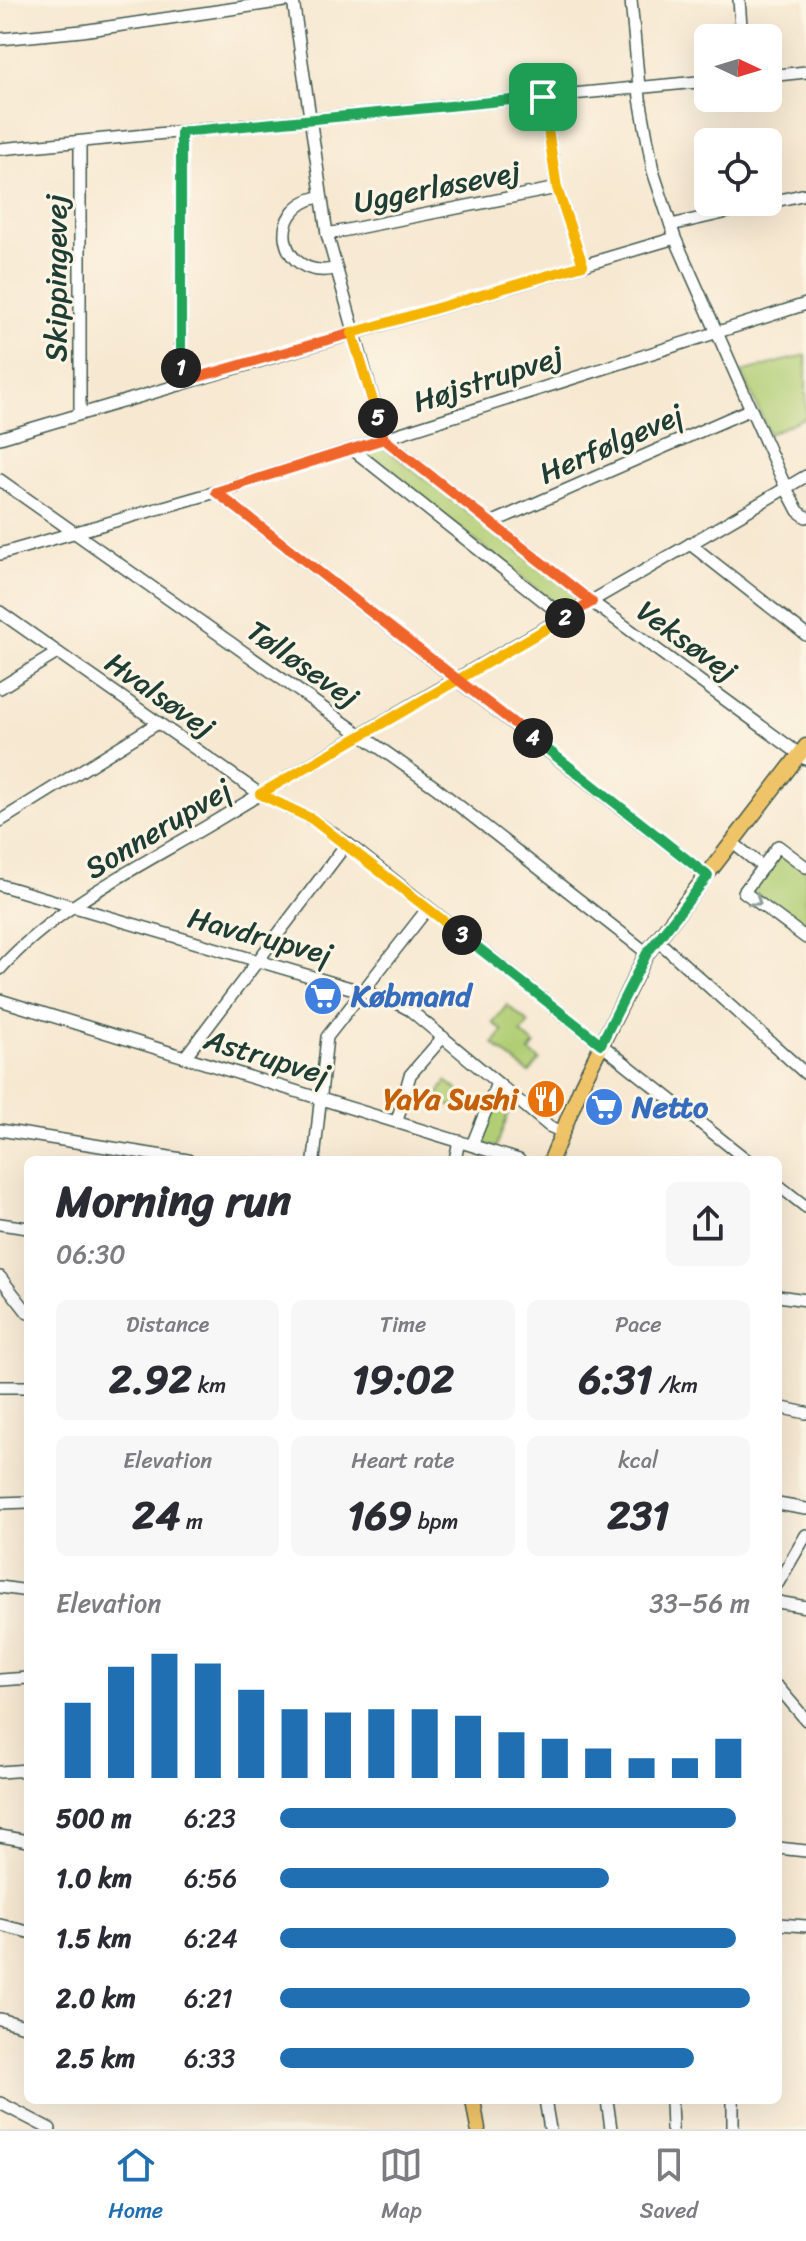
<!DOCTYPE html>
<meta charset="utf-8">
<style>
:root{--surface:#fff;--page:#f7f7f7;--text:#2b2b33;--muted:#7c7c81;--line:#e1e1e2;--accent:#1f6fb2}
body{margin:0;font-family:Sriracha,sans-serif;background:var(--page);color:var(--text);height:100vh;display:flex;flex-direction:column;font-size:30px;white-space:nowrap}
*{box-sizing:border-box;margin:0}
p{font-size:26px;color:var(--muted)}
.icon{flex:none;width:44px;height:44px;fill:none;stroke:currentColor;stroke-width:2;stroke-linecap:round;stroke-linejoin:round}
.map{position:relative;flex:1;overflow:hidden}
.sheet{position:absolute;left:24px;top:1156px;width:758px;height:948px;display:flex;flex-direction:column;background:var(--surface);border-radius:12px;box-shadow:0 8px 32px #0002}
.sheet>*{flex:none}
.needle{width:52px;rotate:94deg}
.buttons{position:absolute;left:694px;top:24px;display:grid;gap:16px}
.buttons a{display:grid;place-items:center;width:88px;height:88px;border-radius:12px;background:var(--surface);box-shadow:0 8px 32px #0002;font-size:40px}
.pin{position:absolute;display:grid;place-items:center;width:68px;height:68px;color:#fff;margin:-34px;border-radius:16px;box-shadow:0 4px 12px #0006}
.km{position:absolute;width:40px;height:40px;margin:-20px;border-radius:50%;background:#222;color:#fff;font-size:22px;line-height:40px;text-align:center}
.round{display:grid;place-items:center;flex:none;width:84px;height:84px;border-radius:12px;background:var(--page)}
.overview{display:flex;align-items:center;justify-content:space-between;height:136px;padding:0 32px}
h1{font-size:44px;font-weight:700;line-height:60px}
.stats{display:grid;grid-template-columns:repeat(3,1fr);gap:12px;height:136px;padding:8px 32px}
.stats div{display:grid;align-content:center;border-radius:12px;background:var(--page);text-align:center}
.stats b{font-size:40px;font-weight:700}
.stats small{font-size:22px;font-weight:400}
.stats p{font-size:22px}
.chart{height:224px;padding:16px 32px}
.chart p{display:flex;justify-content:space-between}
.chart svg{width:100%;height:144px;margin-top:8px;stroke:var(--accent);stroke-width:6}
ul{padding:0 32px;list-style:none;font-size:26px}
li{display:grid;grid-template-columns:128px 96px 1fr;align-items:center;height:60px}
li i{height:20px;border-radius:10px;background:var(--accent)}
.tabs{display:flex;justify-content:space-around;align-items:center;height:112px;border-top:2px solid var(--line);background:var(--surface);font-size:22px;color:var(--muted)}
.tabs a{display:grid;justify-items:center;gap:4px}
.tabs .selected{color:var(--accent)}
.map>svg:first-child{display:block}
.green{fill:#b1ce75;stroke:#688654;stroke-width:2}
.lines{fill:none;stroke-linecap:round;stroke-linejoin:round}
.minor-casing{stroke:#3f574c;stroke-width:14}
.major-casing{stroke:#3f574c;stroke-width:17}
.minor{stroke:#fff;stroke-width:11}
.major{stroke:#efc469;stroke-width:14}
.oneway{stroke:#8f9e9a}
.split-1-casing{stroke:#fff;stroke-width:16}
.split-2-casing{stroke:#fff;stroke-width:16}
.split-3-casing{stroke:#fff;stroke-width:16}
.split-4-casing{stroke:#fff;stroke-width:16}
.split-5-casing{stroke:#fff;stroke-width:16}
.split-6-casing{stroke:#fff;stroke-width:16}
.split-1{stroke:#22a559;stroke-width:10}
.split-2{stroke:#f0652b;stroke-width:10}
.split-3{stroke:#f5b400;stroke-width:10}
.split-4{stroke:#22a559;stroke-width:10}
.split-5{stroke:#f0652b;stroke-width:10}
.split-6{stroke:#f5b400;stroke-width:10}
.labels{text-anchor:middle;stroke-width:6;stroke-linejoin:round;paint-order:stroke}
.street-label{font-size:30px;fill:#1f3d34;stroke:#fcf5e5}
.shop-label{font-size:30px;font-weight:bold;fill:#366cbe;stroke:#fcf5e5;text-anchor:start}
.food-label{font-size:30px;font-weight:bold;fill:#c56008;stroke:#fcf5e5;text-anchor:end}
</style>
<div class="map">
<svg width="806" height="2129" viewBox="0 0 806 2129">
<rect width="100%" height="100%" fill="#fcf5e5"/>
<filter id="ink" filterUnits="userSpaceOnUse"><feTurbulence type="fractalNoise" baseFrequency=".0125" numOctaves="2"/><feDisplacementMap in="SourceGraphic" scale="16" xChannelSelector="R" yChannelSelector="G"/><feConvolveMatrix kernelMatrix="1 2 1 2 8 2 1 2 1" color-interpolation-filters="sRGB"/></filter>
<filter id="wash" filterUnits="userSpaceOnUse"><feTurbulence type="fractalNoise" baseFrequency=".006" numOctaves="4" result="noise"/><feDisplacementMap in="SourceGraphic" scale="32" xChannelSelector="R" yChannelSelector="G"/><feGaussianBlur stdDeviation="1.8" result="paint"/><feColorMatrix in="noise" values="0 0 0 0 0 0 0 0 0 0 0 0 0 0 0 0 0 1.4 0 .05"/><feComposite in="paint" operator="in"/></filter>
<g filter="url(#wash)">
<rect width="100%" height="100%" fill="#f7e8d1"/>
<g class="green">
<polygon points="806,355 806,417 769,434 742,372"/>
<polygon points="381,445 584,601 566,612 362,452"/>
<polygon points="782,851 806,870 806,933 749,892"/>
<polygon points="507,1005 529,1023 521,1033 535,1045 529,1052 540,1060 529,1073 493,1044 503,1031 493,1023"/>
<polygon points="446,1081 463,1094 454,1107 436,1100"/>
<polygon points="495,1096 510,1109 496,1148 477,1142"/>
</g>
</g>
<g filter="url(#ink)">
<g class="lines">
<defs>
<g id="minor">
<polyline points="293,0 327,234 384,439 592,602 806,759"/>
<polyline points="631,0 640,98 653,171 675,238 786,488 798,511 806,517"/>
<polyline points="739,0 742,38"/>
<polyline points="0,39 82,31 291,0"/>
<polyline points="768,76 806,72"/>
<polyline points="543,97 557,188 583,265"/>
<polyline points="181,132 181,382"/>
<polyline points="80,142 80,413"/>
<polyline points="0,149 708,81"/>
<path d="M319 197C265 208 279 280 334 269"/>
<polyline points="671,225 806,194"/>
<polyline points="327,234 557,188"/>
<polyline points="0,438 675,238"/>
<polyline points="352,449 565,618"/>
<polyline points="0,480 435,787 647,953"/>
<polyline points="216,492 708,876"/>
<polyline points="491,523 751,409"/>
<polyline points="690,544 806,635"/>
<polyline points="0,554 216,492 806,304"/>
<polyline points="0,612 260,794 312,819 347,843 747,1160"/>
<polyline points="0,688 57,653"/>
<polyline points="0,821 158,723"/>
<polyline points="733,843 763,867"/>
<polyline points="806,867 778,846 744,892 806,938"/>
<polyline points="0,885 391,1000 410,1010 549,1126 562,1132"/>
<polyline points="657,940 806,1074"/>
<path d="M0 969C59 903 149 862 224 816 416 699 613 591 806 476"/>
<polyline points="0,1000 519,1160"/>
<polyline points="185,1057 347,843"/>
<polyline points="397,1121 410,1075 443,1037"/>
<polyline points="0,1130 188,1160"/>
<polyline points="472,1145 497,1083"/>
<polyline points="314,1160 327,1037 428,908"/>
<polyline points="455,1160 459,1141"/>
<polyline points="778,1185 806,1207"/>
<polyline points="0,1224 28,1228"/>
<polyline points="0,1277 28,1313"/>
<polyline points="778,1296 806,1300"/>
<polyline points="0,1387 28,1387"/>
<polyline points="778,1407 806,1413"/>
<polyline points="0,1503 28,1502"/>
<polyline points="778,1504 806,1509"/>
<polyline points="778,1583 806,1535"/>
<polyline points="0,1587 28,1591"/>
<polyline points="778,1602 806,1607"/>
<polyline points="0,1680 28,1678"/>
<polyline points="778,1687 806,1720"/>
<polyline points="0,1772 28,1770"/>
<polyline points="0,1836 28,1841"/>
<polyline points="778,1848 806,1851"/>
<polyline points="778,1924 806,1926"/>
<polyline points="0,1925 28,1932"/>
<polyline points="0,2019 28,2027"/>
<polyline points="545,2100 550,2129"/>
<polyline points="607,2100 611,2129"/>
<polyline points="671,2100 672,2129"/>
<polyline points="0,2103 50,2129"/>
<polyline points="733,2129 733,2100"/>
</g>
<g id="major">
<polyline points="551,1160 582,1084 647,953 806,746"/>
<polyline points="473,2100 478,2129"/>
</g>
</defs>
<use href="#minor" class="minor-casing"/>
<use href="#major" class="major-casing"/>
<use href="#minor" class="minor"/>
<use href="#major" class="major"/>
</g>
<defs><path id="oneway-chevron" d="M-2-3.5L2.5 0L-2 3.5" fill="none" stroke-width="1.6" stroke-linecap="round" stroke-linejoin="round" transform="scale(2)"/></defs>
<use class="oneway" href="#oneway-chevron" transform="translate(756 901) rotate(37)"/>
</g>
<g class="lines" filter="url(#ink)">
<defs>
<polyline id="split-1" points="181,368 181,132 543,97"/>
<polyline id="split-2" points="181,368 181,382 352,333 384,439 592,602 565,618"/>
<polyline id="split-3" points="462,935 312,819 260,794 565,618"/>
<polyline id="split-4" points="462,935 601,1044 647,953 708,876 533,738"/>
<polyline id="split-5" points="378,418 384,439 216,492 533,738"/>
<polyline id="split-6" points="378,418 352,333 583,265 557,188 543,97"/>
</defs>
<use href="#split-1" class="split-1-casing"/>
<use href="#split-2" class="split-2-casing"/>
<use href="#split-3" class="split-3-casing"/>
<use href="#split-4" class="split-4-casing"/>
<use href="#split-5" class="split-5-casing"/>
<use href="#split-6" class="split-6-casing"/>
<use href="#split-1" class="split-1"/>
<use href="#split-2" class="split-2"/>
<use href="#split-3" class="split-3"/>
<use href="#split-4" class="split-4"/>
<use href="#split-5" class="split-5"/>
<use href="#split-6" class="split-6"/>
</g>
<defs>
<symbol id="supermarket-disc" viewBox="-11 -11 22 22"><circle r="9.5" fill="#3f7fe0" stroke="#fcf5e5"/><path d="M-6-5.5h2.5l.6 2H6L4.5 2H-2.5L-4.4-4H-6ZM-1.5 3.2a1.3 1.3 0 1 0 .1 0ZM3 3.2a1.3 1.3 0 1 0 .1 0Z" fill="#fff"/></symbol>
<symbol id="restaurant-disc" viewBox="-11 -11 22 22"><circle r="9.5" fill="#e8710a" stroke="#fcf5e5"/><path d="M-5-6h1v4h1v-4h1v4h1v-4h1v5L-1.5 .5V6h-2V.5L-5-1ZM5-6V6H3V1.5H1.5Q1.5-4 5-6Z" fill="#fff"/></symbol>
</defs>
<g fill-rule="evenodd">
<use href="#supermarket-disc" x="301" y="974" width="44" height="44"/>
<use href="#restaurant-disc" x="524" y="1077" width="44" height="44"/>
<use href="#supermarket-disc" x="582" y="1085" width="44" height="44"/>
</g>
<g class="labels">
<g class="street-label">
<text transform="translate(437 187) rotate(-11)" y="10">Uggerløsevej</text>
<text transform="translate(56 278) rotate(-90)" y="10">Skippingevej</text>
<text transform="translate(488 379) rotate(-18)" y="10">Højstrupvej</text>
<text transform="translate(611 444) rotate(-24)" y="10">Herfølgevej</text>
<text transform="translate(687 641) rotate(36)" y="10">Veksøvej</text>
<text transform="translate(303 664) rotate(35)" y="10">Tølløsevej</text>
<text transform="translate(160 695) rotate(35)" y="10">Hvalsøvej</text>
<text transform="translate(158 829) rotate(-31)" y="10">Sonnerupvej</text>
<text transform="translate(260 936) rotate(15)" y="10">Havdrupvej</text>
<text transform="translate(267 1057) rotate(17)" y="10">Astrupvej</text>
</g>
<g class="shop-label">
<text x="351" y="1006">Købmand</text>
<text x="632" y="1117">Netto</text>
</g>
<g class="food-label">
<text x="518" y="1109">YaYa Sushi</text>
</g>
</g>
</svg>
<div class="buttons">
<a><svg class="needle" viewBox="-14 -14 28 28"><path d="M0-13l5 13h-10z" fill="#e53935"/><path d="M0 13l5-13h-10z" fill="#7c7c81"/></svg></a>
<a><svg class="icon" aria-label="locate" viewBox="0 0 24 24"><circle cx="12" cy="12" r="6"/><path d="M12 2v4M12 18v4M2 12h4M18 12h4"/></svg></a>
</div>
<div class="pin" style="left:543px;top:97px;background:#1e9e55"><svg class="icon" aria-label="arrive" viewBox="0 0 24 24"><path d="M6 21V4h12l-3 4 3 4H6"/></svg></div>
<b class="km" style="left:181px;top:368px">1</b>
<b class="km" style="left:565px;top:618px">2</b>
<b class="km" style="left:462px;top:935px">3</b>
<b class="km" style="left:533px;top:738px">4</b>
<b class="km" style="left:378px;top:418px">5</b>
<section class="sheet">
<div class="overview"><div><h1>Morning run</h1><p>06:30</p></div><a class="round"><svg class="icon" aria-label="share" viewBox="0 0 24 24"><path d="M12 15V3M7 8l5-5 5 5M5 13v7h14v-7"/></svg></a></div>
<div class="stats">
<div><p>Distance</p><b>2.92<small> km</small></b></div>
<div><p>Time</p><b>19:02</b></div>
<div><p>Pace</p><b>6:31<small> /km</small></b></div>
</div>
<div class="stats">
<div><p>Elevation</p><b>24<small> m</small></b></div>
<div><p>Heart rate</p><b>169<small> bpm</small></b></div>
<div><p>kcal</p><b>231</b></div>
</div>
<div class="chart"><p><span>Elevation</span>33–56 m</p>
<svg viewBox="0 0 160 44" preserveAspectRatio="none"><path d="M5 44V21M15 44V10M25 44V6M35 44V9M45 44V17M55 44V23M65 44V24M75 44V23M85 44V23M95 44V25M105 44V30M115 44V32M125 44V35M135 44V38M145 44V38M155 44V32"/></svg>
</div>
<ul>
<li><b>500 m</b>6:23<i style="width:97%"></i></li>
<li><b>1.0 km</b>6:56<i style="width:70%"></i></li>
<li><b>1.5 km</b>6:24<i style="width:97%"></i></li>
<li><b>2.0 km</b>6:21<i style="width:100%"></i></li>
<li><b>2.5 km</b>6:33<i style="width:88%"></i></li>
</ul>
</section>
</div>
<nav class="tabs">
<a class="selected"><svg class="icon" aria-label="home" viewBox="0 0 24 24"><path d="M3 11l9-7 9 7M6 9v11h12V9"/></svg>Home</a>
<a><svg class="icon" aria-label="map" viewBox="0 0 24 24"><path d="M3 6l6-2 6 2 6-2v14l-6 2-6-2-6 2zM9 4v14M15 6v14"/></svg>Map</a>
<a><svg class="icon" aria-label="saved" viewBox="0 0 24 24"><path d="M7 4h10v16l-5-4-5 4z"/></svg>Saved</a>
</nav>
